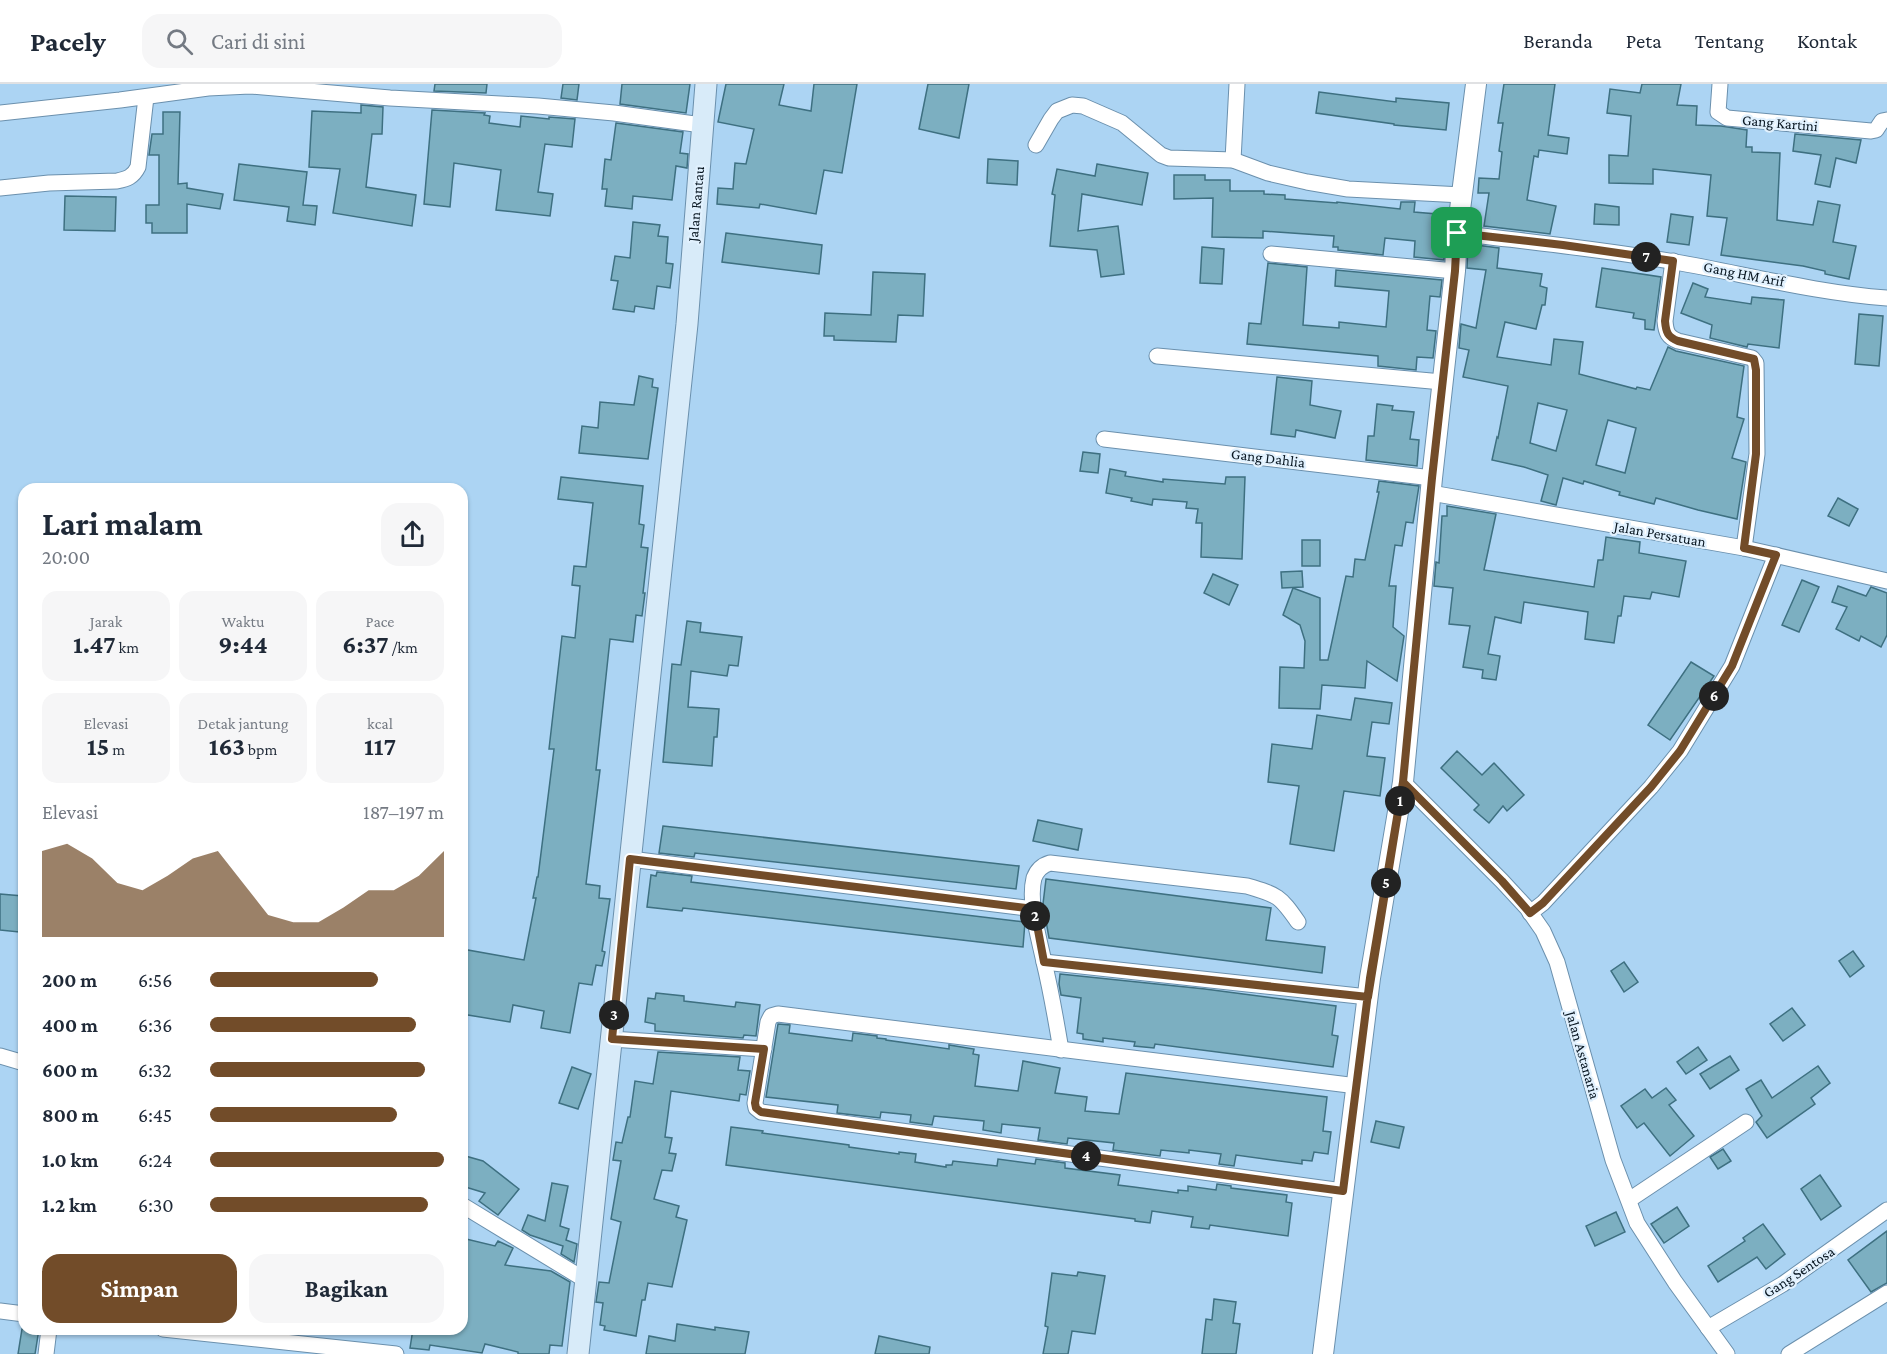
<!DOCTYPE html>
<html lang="id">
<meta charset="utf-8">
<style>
:root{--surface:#fff;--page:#f6f6f7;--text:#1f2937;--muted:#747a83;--line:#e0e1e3;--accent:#724c29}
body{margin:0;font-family:"Crimson Pro",serif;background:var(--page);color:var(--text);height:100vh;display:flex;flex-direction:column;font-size:22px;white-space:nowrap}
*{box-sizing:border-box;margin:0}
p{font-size:20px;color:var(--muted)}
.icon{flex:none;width:33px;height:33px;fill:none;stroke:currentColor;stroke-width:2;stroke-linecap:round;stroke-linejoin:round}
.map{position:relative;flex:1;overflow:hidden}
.panel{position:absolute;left:18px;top:399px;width:450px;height:852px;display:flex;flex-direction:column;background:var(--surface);border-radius:18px;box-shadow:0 2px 4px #0004}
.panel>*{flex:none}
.pin{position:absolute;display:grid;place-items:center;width:51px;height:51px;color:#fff;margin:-26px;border-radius:12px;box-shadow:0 3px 9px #0006}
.km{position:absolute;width:30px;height:30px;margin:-15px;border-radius:50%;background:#222;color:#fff;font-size:16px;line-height:30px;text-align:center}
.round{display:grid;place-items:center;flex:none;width:63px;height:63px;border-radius:18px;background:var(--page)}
.overview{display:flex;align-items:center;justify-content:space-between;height:102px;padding:0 24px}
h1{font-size:33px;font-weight:700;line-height:45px}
.stats{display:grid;grid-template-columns:repeat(3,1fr);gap:9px;height:102px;padding:6px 24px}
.stats div{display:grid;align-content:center;border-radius:15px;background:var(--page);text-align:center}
.stats b{font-size:26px;font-weight:700}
.stats small{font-size:16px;font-weight:400}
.stats p{font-size:16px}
.chart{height:168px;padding:12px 24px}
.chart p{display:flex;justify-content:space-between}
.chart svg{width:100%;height:108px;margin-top:6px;fill:var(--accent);opacity:.7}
.button{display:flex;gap:12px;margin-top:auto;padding:12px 24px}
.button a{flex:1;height:69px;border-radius:18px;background:var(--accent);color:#fff;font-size:24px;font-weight:700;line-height:69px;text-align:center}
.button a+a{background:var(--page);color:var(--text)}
ul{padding:0 24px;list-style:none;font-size:20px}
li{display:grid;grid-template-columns:96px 72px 1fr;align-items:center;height:45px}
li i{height:15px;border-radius:8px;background:var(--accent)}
header{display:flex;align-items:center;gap:36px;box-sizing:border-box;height:84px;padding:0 30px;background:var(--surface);border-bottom:2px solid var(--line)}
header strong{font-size:28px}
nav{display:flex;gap:33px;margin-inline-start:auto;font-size:21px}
.search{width:420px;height:54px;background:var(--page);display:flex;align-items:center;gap:15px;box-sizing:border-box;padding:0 21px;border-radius:18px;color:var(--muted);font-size:22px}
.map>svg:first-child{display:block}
.building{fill:#7cafc1;stroke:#3e7081;stroke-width:1.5;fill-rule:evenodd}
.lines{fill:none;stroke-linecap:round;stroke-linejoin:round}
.minor-casing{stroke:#6b90ad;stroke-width:17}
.tertiary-casing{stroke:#6b90ad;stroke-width:22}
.secondary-casing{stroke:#6b90ad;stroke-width:23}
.minor{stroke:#fff;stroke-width:15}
.tertiary{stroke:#fff;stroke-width:20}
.secondary{stroke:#d8ebf9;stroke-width:21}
.route-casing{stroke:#fff;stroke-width:12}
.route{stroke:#724c29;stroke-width:8}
.labels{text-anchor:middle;stroke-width:4.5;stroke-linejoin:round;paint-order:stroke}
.street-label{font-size:15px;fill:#071520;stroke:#e1f1fe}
</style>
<header>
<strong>Pacely</strong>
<div class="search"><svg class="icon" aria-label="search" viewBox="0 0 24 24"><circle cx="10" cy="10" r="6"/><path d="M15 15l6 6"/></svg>Cari di sini</div>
<nav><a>Beranda</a><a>Peta</a><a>Tentang</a><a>Kontak</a></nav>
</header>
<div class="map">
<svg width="1887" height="1270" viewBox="0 0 1887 1270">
<rect width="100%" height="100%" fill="#acd4f3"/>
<g class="building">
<polygon points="435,0 487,0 486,9 434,7"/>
<polygon points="563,0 579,0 577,16 561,14"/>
<polygon points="622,0 690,0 686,29 620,20"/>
<polygon points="726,0 784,0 779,21 811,27 814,0 857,0 842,89 824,86 816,130 760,120 759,124 717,120 718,104 733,105 735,79 746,80 754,45 718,38"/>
<polygon points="928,0 969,0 959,54 919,45"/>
<polygon points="1504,0 1555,0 1548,51 1569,54 1567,70 1539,66 1538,73 1534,72 1527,116 1556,122 1550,150 1484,142 1489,109 1478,109 1479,94 1499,95 1502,68 1499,67 1503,39 1498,39"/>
<polygon points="1642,0 1681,0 1677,21 1697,22 1696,41 1721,42 1747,46 1746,63 1752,63 1752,68 1780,69 1777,136 1813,141 1818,117 1840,121 1833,158 1856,162 1849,195 1825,190 1825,187 1803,182 1721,171 1727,134 1707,132 1711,91 1653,85 1653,100 1609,99 1609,71 1628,72 1631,32 1607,29 1610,5 1640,9"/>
<polygon points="1319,8 1396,18 1396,14 1449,19 1446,46 1394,41 1394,40 1316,29"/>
<polygon points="361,21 383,23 382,50 372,50 366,103 416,111 412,142 333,129 340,85 309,83 312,27 361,29"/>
<polygon points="432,26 485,29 484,31 490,32 489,39 520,43 521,32 549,35 549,33 575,35 572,63 545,60 538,108 553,110 550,132 496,126 501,86 454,79 450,123 424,120"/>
<polygon points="163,28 180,28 178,100 187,99 187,104 223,110 220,125 187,120 187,149 152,149 152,139 146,139 146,121 159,121 159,71 149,71 152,50 163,50"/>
<polygon points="616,39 683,48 680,69 688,70 687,84 676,82 672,116 633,112 632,125 605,122 607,105 602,105 605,75 611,76"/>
<polygon points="1795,50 1861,56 1856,79 1836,74 1830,103 1815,100 1821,71 1793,67"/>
<polygon points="988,75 1018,77 1017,101 987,99"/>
<polygon points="239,80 307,88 303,121 317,122 315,141 287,137 289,123 234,116"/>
<polygon points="1097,80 1148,89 1142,121 1082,110 1078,147 1118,142 1124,190 1101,193 1097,166 1050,162 1055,111 1052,110 1057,85 1095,92"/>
<polygon points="1174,91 1205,91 1205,96 1230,96 1230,107 1264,107 1264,110 1285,111 1285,115 1337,119 1337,118 1400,125 1401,118 1415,118 1414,128 1437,130 1436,139 1441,140 1439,154 1445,155 1444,176 1414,173 1415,157 1385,154 1383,171 1338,166 1338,163 1333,163 1334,152 1263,147 1263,154 1212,153 1213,114 1174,115"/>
<polygon points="65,112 116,113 115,147 64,146"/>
<polygon points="1595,120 1619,123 1619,141 1594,140"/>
<polygon points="1671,130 1693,133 1689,161 1667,158"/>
<polygon points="633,138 660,141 658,152 668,153 666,179 673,180 670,204 657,202 654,225 635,222 634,228 613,225 618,197 611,196 615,172 630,174"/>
<polygon points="726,149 822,161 819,190 722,178"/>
<path d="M1468 160 1499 164 1497 184 1542 190 1540 202 1547 204 1545 221H1542L1536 245 1505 238 1497 273 1551 281 1554 255 1583 258 1579 290 1636 305 1637 303 1650 306 1668 263 1676 267 1744 282 1737 333 1744 335 1732 374 1746 378 1737 435 1698 426 1656 414 1654 420 1619 411 1620 408 1584 397 1583 400 1563 394 1556 421 1541 417 1548 391 1524 383 1492 376 1497 353 1498 354 1508 302 1463 293 1469 266 1459 264 1461 240 1476 244 1486 186 1467 184ZM1538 319 1567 326 1556 367 1530 359ZM1608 336 1636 344 1625 389 1596 381Z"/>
<polygon points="1202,163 1224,165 1222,200 1200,199"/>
<polygon points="1268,179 1307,183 1303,241 1339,244 1339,238 1386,243 1389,207 1335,202 1336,186 1442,196 1440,213 1430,212 1427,246 1436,247 1433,274 1417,273 1416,286 1378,282 1378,272 1247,260 1249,239 1261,240"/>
<polygon points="1602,184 1661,193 1654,246 1645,245 1645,236 1633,234 1634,229 1596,223"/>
<polygon points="873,188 925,190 923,232 898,231 896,258 834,256 834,252 824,252 825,229 871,231"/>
<polygon points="1693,199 1708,205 1705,213 1751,220 1752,213 1784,216 1779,264 1748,260 1747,263 1710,254 1712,241 1681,229"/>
<polygon points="1859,230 1883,232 1879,282 1855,280"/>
<polygon points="639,292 653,295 652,303 658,304 648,375 579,369 582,342 598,344 600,318 634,321"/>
<polygon points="1277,293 1312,297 1310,321 1341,327 1335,354 1296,346 1295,353 1271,350"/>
<polygon points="1377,320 1393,322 1392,326 1414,328 1410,355 1419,356 1417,382 1366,376 1368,352 1374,352"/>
<polygon points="1083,368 1100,370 1098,389 1080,387"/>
<polygon points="1110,385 1126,388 1125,392 1163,398 1163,395 1225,400 1226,393 1245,393 1242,475 1201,473 1202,439 1196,439 1198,425 1186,424 1187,418 1153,415 1152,421 1131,417 1132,414 1106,409"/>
<polygon points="561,393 643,402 639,440 644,441 641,463 648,464 643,509 645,509 642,532 636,531 633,558 610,555 596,686 600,686 586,800 600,802 599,814 610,815 602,867 605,868 602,882 596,881 592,901 579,899 570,949 541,944 544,927 513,921 510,938 462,930 462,865 524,876 536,814 533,814 537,793 538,793 554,665 549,665 562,552 575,554 580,502 572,501 574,482 586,483 593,419 558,415"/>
<polygon points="1379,397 1419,402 1413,439 1406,438 1402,462 1395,461 1389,502 1396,502 1393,543 1404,552 1397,597 1367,577 1365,604 1322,601 1320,625 1279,624 1280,583 1304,584 1305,557 1300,541 1283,531 1293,504 1320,514 1320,576 1328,576 1346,492 1353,493 1355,475 1365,476 1379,408 1377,408"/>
<polygon points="1838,414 1858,425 1849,442 1828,432"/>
<polygon points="1447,422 1496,430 1484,486 1594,503 1598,476 1603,476 1606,453 1640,458 1639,469 1686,477 1679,513 1652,508 1650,515 1624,512 1621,532 1618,532 1614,559 1585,555 1588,528 1524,518 1521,539 1495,533 1488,570 1500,572 1496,596 1482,594 1483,586 1463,583 1470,542 1449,540 1453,504 1434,502 1436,478 1439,479 1442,432 1447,432"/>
<rect x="1302" y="456" width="18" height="26"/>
<polygon points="1302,487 1303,503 1282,504 1281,488"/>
<polygon points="1213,490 1238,501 1229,521 1204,509"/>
<polygon points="1802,496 1819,503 1799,548 1782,541"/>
<polygon points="1838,502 1866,512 1871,503 1887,509 1887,551 1881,563 1861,552 1859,557 1836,545 1847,523 1832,518"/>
<polygon points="687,537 701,539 700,548 742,553 738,582 729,581 727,592 691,587 688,623 719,625 717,653 714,653 712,682 663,678 672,580 681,581"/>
<polygon points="1691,578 1714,592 1670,656 1648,641"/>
<polygon points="1355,614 1392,619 1389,640 1372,638 1367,672 1385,674 1380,712 1344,707 1334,767 1290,760 1299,702 1268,698 1272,660 1312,665 1317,631 1351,636"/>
<polygon points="1457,667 1482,691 1494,679 1524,711 1507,727 1503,722 1489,739 1474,726 1479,721 1441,684"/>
<polygon points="1038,736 1082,745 1078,766 1033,757"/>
<polygon points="663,742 1019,782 1016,805 695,769 694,773 659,769"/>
<polygon points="657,788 692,792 691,798 1025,838 1023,863 683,824 682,827 647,823 651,791 656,792"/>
<polygon points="1046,795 1271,824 1266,856 1325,863 1322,889 1049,854 1043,820"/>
<polygon points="0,810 23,812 19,848 0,846"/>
<polygon points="1853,867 1864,882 1850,893 1839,877"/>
<polygon points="1624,878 1638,898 1624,908 1611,887"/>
<polygon points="1060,890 1205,905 1336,922 1332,951 1338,952 1333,983 1155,960 1154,964 1134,962 1135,958 1103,954 1103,958 1083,955 1083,950 1077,949 1081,914 1061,911 1059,900"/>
<polygon points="656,909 684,912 684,917 735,923 736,918 760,921 756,952 744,951 743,954 655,947 655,940 645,938 648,914 655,915"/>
<polygon points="1792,924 1805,941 1783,957 1770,940"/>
<polygon points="778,940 790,941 789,949 852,957 853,949 877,952 877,954 886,955 886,956 949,965 949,961 974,965 973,970 979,971 975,1002 1018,1007 1023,977 1060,984 1055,1009 1087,1013 1085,1027 1119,1030 1126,989 1327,1013 1323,1047 1331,1048 1328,1070 1314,1068 1312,1077 1302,1076 1302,1080 1236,1071 1234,1082 1219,1080 1221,1070 1189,1066 1189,1069 1161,1066 1160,1072 1113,1066 1114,1059 1068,1054 1067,1060 1038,1056 1040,1044 1002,1040 1001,1049 983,1046 984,1037 934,1032 932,1041 910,1038 911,1031 881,1028 880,1034 837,1029 838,1021 766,1013"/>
<polygon points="1698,963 1707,976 1686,990 1677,978"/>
<polygon points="658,968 740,973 738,986 750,987 746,1011 740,1010 739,1017 671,1007 665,1053 672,1054 669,1069 676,1070 672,1087 662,1086 654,1115 679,1122 676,1133 687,1136 672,1203 648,1199 645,1216 642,1216 636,1252 604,1246 605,1242 600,1241 603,1219 596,1218 599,1198 609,1199 621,1138 611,1135 621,1077 613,1076 616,1058 622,1059 628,1033 630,1033 635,997 653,1000"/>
<polygon points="1730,972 1739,986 1710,1005 1700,990"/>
<polygon points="1818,982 1830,999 1811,1014 1815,1020 1767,1054 1756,1038 1762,1032 1746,1005 1761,996 1772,1014"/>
<polygon points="572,983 591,990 578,1025 559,1019"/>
<polygon points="1666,1004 1676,1016 1669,1021 1694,1052 1670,1072 1644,1039 1637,1044 1621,1022 1645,1005 1652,1014"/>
<polygon points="1376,1037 1404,1043 1399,1064 1371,1058"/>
<polygon points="731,1043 763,1047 762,1049 849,1061 849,1063 899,1070 899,1068 916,1070 915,1078 946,1083 946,1081 952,1081 953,1077 997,1082 998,1075 1035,1080 1036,1075 1065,1079 1065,1084 1120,1091 1118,1101 1134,1103 1178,1109 1178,1106 1188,1107 1188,1102 1216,1106 1217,1100 1231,1102 1231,1104 1287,1111 1286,1118 1292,1119 1288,1152 1210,1141 1209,1145 1191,1143 1193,1133 1152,1127 1150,1139 1135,1137 1135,1135 726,1081"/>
<polygon points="1723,1065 1731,1077 1718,1085 1710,1073"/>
<polygon points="462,1071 483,1077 519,1105 498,1131 479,1117 485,1109 462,1102"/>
<polygon points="1820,1091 1841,1122 1821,1136 1801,1105"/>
<polygon points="552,1099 568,1102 560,1142 569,1145 566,1156 577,1160 574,1178 561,1170 563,1162 530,1151 522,1146 528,1131 545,1137"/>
<polygon points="1677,1123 1689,1142 1664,1159 1651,1140"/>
<polygon points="1616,1128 1625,1148 1595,1162 1586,1142"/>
<polygon points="1763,1140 1785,1170 1766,1185 1757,1173 1718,1198 1708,1182 1745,1157 1743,1154"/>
<polygon points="1887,1147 1887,1199 1871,1208 1848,1176"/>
<polygon points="462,1154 495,1162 498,1157 513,1164 505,1181 551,1187 570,1198 562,1262 550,1261 549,1270 518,1270 518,1268 485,1260 482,1269 430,1261 429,1266 410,1264 413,1245 462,1245"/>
<polygon points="1078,1188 1105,1192 1095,1250 1072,1247 1068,1270 1043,1270 1048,1243 1045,1242 1052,1189 1077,1192"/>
<polygon points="1214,1215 1236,1218 1233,1239 1240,1240 1236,1270 1202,1270 1206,1235 1212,1236"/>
<polygon points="677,1240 715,1246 715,1243 749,1248 745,1270 646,1270 649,1252 675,1257"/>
<polygon points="22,1245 39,1245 35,1270 18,1270"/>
<polygon points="879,1252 930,1263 929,1270 875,1270"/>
</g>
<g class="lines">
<defs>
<g id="minor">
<polyline points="1720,0 1718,28 1727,34 1871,47 1876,46 1882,37 1887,36"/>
<polyline points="0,29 120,16 208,4 250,2 390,14 538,22 614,29 702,41"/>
<polyline points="1036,61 1051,35 1057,27 1072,21 1083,22 1122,39 1161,71 1169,74 1233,76 1268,89 1307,98 1348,105 1462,111"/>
<polyline points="1233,76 1237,0"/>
<path d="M0 104 49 99 117 97C127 95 133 93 138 83L146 13"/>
<path d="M1457 149C1530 158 1603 165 1675 178 1744 190 1818 209 1887 214"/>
<polyline points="1271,170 1455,187"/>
<path d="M1673 177 1665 237C1666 249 1668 253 1678 257L1752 274 1756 279 1757 370 1744 464"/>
<polyline points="1157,272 1442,298"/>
<polyline points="1104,355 1432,394"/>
<polyline points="1431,409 1744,464 1887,497"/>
<polyline points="1403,698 1502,797 1527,824 1543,847 1557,878 1613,1076 1637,1139 1675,1198 1727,1270"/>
<polyline points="630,775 1034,825"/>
<polyline points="1530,829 1543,819 1651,703 1680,667 1732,582 1776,471"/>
<polyline points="1044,878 1368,913"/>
<polyline points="611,955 764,965"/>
<path d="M1061 966C1056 936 1051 907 1044 878 1039 854 1028 818 1034 794 1037 786 1043 781 1050 779L1247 802C1278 811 1280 812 1298 838"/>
<polyline points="0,972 24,979"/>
<polyline points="1343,1107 761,1028 756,1024 755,1019 768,938 771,932 778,930 1357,1002"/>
<polyline points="1629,1116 1746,1038"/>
<polyline points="462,1121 587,1197"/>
<polyline points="0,1227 24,1230"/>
<polyline points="1708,1244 1783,1200 1887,1126"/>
<polyline points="163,1245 396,1270"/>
<polyline points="46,1270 49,1245"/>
<polyline points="1789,1270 1887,1209"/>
</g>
<polyline id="tertiary" points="1323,1270 1370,894 1403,698 1432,394 1455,187 1457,149 1476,0"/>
<polyline id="secondary" points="578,1270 687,240 706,0"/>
</defs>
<use href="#minor" class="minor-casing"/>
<use href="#tertiary" class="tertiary-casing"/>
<use href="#secondary" class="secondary-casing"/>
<use href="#minor" class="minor"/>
<use href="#tertiary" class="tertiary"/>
<use href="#secondary" class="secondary"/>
</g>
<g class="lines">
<defs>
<path id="route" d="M1457 149 1455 187 1432 394 1403 698 1368 913 1044 878 1034 825 630 775 612 955 764 965 755 1019 756 1024 761 1028 1343 1107C1352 1036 1361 965 1370 894L1403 698 1502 797 1530 829 1543 819 1651 703 1680 667 1732 582 1776 471 1744 464 1756 370V286L1754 275 1678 257C1668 253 1666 249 1665 237L1673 177 1563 161 1457 149"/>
</defs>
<use href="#route" class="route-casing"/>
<use href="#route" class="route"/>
</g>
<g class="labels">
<g class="street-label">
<text transform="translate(1780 39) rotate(5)" y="5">Gang Kartini</text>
<text transform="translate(696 120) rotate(-85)" y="5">Jalan Rantau</text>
<text transform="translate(1744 190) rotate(11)" y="5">Gang HM Arif</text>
<text transform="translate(1268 374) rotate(7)" y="5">Gang Dahlia</text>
<text transform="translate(1660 450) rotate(10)" y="5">Jalan Persatuan</text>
<text transform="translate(1583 971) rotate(74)" y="5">Jalan Astanaria</text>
<text transform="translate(1799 1188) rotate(-33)" y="5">Gang Sentosa</text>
</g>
</g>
</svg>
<div class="pin" style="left:1457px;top:149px;background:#1e9e55"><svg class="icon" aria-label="arrive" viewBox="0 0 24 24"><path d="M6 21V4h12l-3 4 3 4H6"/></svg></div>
<b class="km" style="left:1400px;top:717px">1</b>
<b class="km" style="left:1035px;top:832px">2</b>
<b class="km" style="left:614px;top:931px">3</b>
<b class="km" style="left:1086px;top:1072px">4</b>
<b class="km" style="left:1386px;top:799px">5</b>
<b class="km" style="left:1714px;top:612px">6</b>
<b class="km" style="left:1646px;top:173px">7</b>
<section class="panel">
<div class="overview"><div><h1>Lari malam</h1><p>20:00</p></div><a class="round"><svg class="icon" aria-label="share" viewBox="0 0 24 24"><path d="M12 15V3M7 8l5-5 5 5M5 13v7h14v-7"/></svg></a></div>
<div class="stats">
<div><p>Jarak</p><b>1.47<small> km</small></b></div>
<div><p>Waktu</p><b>9:44</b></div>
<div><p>Pace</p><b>6:37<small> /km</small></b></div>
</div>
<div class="stats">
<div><p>Elevasi</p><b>15<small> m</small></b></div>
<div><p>Detak jantung</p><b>163<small> bpm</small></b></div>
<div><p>kcal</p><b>117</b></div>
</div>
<div class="chart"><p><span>Elevasi</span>187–197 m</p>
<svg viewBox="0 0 160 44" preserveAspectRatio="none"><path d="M0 44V9L10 6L20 12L30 22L40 25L50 19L60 12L70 9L80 22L90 35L100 38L110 38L120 32L130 25L140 25L150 19L160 9V44z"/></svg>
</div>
<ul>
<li><b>200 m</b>6:56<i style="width:72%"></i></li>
<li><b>400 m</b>6:36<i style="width:88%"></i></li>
<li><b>600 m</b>6:32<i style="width:92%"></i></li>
<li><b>800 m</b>6:45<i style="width:80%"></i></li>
<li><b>1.0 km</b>6:24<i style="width:100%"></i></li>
<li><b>1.2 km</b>6:30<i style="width:93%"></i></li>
</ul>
<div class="button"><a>Simpan</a><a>Bagikan</a></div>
</section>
</div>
